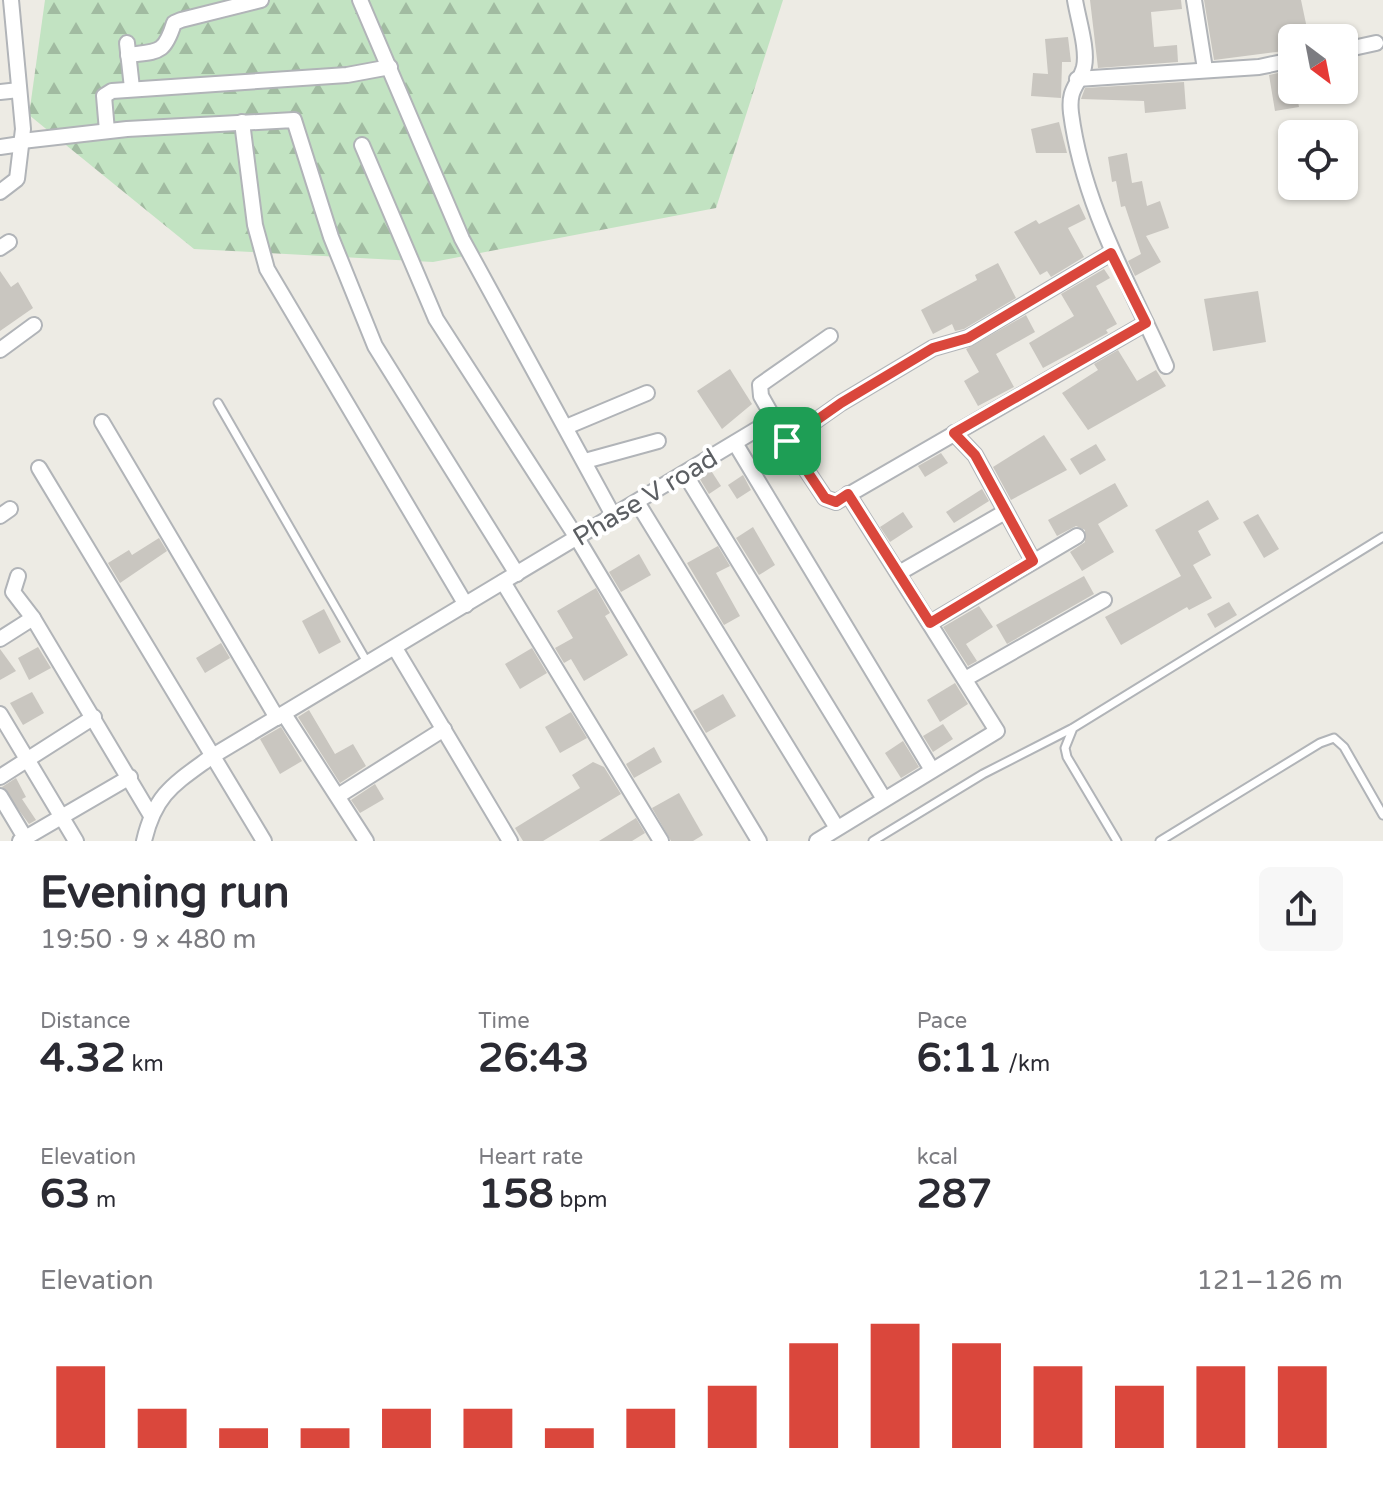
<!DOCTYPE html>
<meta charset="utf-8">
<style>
:root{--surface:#fff;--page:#f7f7f7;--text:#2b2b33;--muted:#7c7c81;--accent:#da473c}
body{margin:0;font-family:"Varela Round",sans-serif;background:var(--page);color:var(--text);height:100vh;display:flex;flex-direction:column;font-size:30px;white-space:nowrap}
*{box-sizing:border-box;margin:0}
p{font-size:26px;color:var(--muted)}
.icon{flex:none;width:44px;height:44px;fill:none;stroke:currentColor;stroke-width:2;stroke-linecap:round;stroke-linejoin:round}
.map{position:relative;height:841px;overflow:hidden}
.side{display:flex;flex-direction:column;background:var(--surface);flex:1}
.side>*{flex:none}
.needle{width:52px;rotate:148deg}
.buttons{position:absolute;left:1278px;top:24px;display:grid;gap:16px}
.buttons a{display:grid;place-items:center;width:80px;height:80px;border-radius:12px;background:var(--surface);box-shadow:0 2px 6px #0004;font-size:40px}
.pin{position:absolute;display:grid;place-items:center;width:68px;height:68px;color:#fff;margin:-34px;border-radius:16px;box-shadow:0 4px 12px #0006}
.round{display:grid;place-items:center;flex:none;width:84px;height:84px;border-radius:12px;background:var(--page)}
.head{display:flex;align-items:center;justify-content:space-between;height:136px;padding:0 40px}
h1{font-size:44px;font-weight:700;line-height:60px}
.stats{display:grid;grid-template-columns:repeat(3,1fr);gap:12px;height:136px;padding:8px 40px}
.stats div{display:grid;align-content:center}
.stats b{font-size:40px;font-weight:700}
.stats small{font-size:22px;font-weight:400}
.stats p{font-size:22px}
.chart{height:224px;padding:16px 40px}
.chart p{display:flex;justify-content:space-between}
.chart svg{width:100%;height:144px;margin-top:8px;stroke:var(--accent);stroke-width:6}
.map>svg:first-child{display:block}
.forest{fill:url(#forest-firs)}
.building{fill:#c9c6c0}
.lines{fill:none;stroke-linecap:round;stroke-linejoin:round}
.service-casing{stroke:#b1b4b8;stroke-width:11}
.minor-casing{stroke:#b1b4b8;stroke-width:18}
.service{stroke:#fff;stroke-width:7}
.minor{stroke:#fff;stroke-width:14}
.route-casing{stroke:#fff;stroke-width:16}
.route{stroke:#da473c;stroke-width:10}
.labels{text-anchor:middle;stroke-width:8;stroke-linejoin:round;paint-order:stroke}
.street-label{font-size:26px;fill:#5c5f63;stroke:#fff}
</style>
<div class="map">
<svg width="1383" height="841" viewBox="0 0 1383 841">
<defs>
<pattern id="forest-firs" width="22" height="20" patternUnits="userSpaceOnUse" patternTransform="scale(2)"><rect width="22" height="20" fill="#c2e3c2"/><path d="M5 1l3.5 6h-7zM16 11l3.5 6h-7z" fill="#a1bba1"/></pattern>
</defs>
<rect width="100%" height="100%" fill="#edebe4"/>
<polygon class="forest" points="45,0 783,0 716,208 433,262 194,249 29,115"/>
<g class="building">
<polygon points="1090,0 1181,0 1182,9 1151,12 1154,47 1177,45 1178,62 1098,68"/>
<polygon points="1204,0 1301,0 1309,38 1292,38 1292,50 1214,60"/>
<polygon points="1068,37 1071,62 1062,62 1061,98 1031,96 1033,73 1048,74 1045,39"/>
<polygon points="1292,70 1292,90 1296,90 1299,107 1275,111 1269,75"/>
<polygon points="1184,82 1186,109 1145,113 1144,101 1081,99 1085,88"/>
<polygon points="1059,122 1067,153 1036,153 1031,129"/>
<polygon points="1127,153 1132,183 1142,181 1147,206 1160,201 1169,228 1146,236 1161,262 1135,276 1128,261 1141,254 1125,206 1121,207 1116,181 1112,182 1108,157"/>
<polygon points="1079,204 1086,219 1068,228 1084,257 1051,277 1047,271 1040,275 1014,232 1036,220 1039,224"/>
<polygon points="998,263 1016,298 964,329 955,331 952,324 933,334 921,310 977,280 975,275"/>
<polygon points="1104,269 1110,278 1096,286 1117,324 1106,330 1108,333 1043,368 1029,343 1074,316 1061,294"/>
<polygon points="0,271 11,287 18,282 33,308 0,331"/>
<polygon points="1258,291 1266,342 1213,351 1204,299"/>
<polygon points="1026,315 1035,332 996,354 1014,387 978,406 964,381 979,372 966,349"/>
<polygon points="1118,350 1137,381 1156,370 1166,386 1088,430 1062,393 1098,370 1094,364"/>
<polygon points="730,369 752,404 722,429 697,391"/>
<polygon points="1044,435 1067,470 1011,500 993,467"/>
<polygon points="1096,444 1106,460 1080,475 1070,459"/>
<polygon points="941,453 948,463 925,477 918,466"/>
<polygon points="710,469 721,486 709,494 698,476"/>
<polygon points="743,475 751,490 737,499 728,485"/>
<polygon points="1115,483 1128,506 1098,524 1114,552 1082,571 1070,552 1085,542 1085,530 1076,526 1057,536 1048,520"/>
<polygon points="982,489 989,501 954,523 946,512"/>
<polygon points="1208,500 1219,519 1198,531 1211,555 1193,565 1212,598 1189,610 1187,607 1121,645 1105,617 1181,576 1155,530"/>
<polygon points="903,512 913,527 890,542 880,527"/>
<polygon points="1258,514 1279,549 1264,558 1243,522"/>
<polygon points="753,527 775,565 759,575 736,538"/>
<polygon points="159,538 167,551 120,583 108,563 129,550 132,555"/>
<polygon points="718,546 730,566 716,573 740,616 724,625 687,563"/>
<polygon points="639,554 651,575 621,592 609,572"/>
<polygon points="1084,576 1094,594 1007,644 996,625"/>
<polygon points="596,588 610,613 605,616 628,655 584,681 571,659 564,663 555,648 573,638 557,611"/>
<polygon points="1229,602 1237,615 1215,628 1207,614"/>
<polygon points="979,606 993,627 966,644 977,661 968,666 943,627"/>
<polygon points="324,609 341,642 319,654 302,621"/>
<polygon points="221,643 230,658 205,673 196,658"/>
<polygon points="38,647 51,668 29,680 18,658"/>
<polygon points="532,648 547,673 520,689 505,664"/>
<polygon points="0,649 16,671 0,680"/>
<polygon points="955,683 968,704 940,722 927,700"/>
<polygon points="32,692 44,713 23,725 10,703"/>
<polygon points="723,694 736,716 706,733 693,711"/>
<polygon points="309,710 335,754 353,744 366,766 340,783 298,717"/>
<polygon points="571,712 587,738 560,753 545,727"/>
<polygon points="943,724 953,739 933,752 923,736"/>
<polygon points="281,727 302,761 280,774 260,739"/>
<polygon points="903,741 919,767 901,778 885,753"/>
<polygon points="654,747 662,762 634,778 626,764"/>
<polygon points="593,762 604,767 621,794 543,841 523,841 515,828 580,788 572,775"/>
<polygon points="16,778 26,797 22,799 36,820 29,824 2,787"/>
<polygon points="375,784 384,799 360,813 351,800"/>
<polygon points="679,793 703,835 693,841 671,841 652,808"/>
<polygon points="636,818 645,833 632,841 599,841"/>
</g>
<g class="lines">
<defs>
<g id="service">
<polyline points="218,403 367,662"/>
<polyline points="873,841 983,774 1071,729"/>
<polyline points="1117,841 1067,757 1065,748 1073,728 1383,537"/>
<polyline points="1160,841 1320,743 1334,738 1344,747 1383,815"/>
</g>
<g id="minor">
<polyline points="360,0 462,239 614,517"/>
<path d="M1075 0C1078 19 1088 49 1084 67 1079 86 1068 87 1071 113 1083 205 1129 283 1166 366"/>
<polyline points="1194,0 1205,69"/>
<polyline points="127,43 132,88"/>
<polyline points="1344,50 1376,43"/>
<path d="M128 55C158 51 164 55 174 23L181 20 261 0"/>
<polyline points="1077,79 1259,67 1292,60"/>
<polyline points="0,92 19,90"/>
<polyline points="242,122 255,225 267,269 466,605"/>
<polyline points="107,131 104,96 112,91 347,75 390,67"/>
<polyline points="22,141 127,129 294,120 331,237 375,346 517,574"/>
<polyline points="362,145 436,319 577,538 759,841"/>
<polyline points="0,147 21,144"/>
<polyline points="0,192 17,179 23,129 11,0"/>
<polyline points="0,248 9,242"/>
<polyline points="0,350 34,325"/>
<polyline points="774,419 761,396 760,385 830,336"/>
<polyline points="102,422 277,718"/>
<polyline points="566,427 647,393"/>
<polyline points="954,433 975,455 1033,561"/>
<polyline points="787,441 841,403 933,348 968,338 1111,253"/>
<polyline points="735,443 932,770"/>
<polyline points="585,461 658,441"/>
<polyline points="39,468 264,841"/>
<polyline points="685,474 884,799"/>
<polyline points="637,502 837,828"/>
<polyline points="0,516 10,509"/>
<polyline points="899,573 1005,512"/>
<polyline points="18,576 13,592 33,618 150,814"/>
<polyline points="503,582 661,841"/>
<polyline points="930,623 1077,536"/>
<polyline points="0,639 33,618"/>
<polyline points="395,648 510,841"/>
<polyline points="965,679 1104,600"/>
<polyline points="0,714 76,841"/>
<polyline points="284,714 366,841"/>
<polyline points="0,777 94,717"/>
<polyline points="0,796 27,841"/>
<polyline points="338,796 444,729"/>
<polyline points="20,841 130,777"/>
<path d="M144 841C155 794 174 784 211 757L774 419 779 421 787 441 825 498 836 502 1146 323"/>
<polyline points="817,841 997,731 848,494"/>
</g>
</defs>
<use href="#service" class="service-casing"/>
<use href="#minor" class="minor-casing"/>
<use href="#service" class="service"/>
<use href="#minor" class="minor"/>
</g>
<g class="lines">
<defs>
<polygon id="route" points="1111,253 1146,323 954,433 975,455 1033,561 930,623 848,494 836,502 825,498 787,441 841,403 933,348 968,338"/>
</defs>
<use href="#route" class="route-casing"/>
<use href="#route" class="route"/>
</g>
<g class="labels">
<g class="street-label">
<text transform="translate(645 497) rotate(-31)" y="9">Phase V road</text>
</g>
</g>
</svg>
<div class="buttons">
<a><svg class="needle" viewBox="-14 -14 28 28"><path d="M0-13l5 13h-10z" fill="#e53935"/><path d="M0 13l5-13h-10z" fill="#7c7c81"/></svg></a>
<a><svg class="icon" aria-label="locate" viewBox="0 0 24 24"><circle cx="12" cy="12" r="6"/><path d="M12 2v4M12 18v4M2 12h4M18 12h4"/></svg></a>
</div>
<div class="pin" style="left:787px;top:441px;background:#1e9e55"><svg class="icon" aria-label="arrive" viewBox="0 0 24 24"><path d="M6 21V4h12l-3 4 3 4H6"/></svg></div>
</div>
<section class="side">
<div class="head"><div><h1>Evening run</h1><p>19:50 · 9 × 480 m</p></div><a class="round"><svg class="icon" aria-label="share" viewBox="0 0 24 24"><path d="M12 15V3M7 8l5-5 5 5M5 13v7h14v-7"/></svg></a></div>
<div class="stats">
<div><p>Distance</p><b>4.32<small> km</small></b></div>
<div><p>Time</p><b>26:43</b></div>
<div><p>Pace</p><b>6:11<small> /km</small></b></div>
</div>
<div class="stats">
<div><p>Elevation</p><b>63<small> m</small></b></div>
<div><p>Heart rate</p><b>158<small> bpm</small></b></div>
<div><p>kcal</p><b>287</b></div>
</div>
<div class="chart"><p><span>Elevation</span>121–126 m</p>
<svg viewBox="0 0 160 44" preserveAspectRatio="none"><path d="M5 44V19M15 44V32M25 44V38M35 44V38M45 44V32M55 44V32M65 44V38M75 44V32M85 44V25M95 44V12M105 44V6M115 44V12M125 44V19M135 44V25M145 44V19M155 44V19"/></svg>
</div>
</section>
